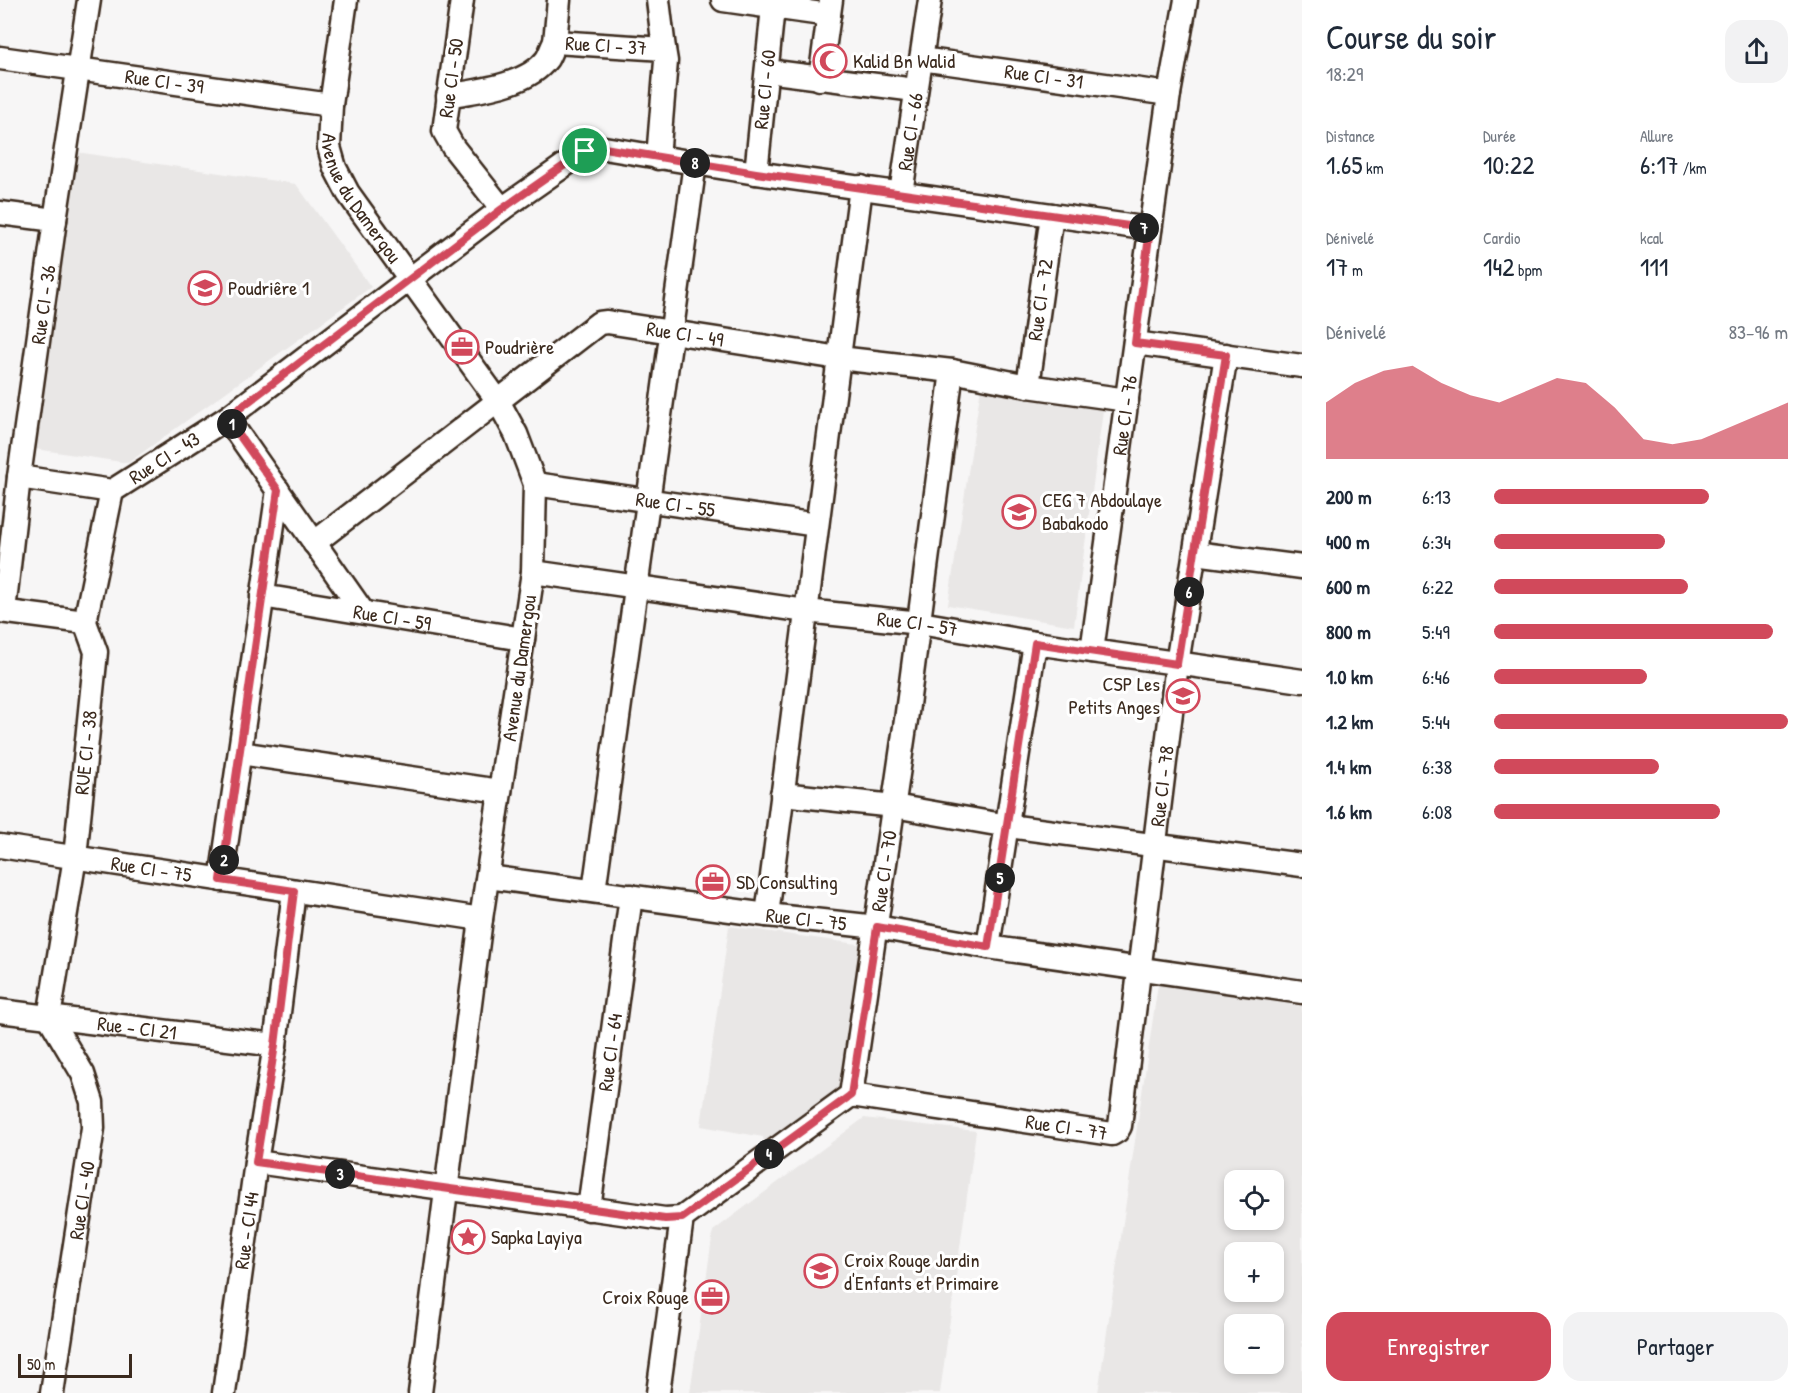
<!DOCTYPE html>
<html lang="fr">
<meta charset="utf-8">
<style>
:root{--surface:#fff;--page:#f2f2f3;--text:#1f2937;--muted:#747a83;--accent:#d1495b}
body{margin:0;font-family:"Patrick Hand",sans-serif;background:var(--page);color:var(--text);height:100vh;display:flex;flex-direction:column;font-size:22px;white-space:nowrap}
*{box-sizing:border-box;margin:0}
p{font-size:20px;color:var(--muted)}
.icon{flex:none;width:33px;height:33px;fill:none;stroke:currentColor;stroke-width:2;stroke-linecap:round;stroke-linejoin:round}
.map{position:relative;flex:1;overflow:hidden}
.drawer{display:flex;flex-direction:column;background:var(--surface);width:510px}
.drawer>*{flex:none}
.tools{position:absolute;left:1224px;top:1170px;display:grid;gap:12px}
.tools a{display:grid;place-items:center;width:60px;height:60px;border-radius:12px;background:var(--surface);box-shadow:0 3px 9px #0003;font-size:30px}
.scale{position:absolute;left:18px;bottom:15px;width:114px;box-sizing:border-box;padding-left:6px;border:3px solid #3b2a1e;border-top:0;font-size:16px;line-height:21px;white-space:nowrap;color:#3b2a1e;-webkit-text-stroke:4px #fff;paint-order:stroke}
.pin{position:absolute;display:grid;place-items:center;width:51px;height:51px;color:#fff;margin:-26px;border:3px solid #fff;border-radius:50%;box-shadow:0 2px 6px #0007}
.km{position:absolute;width:30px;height:30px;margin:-15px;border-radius:50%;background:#222;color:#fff;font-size:16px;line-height:30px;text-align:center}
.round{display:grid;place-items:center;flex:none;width:63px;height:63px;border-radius:18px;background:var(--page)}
.summary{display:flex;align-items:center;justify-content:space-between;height:102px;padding:0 24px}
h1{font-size:33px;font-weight:600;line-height:45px}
.figures{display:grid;grid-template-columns:repeat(3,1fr);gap:9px;height:102px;padding:6px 24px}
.figures div{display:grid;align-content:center}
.figures b{font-size:26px;font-weight:600}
.figures small{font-size:16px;font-weight:400}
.figures p{font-size:16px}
.chart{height:168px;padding:12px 24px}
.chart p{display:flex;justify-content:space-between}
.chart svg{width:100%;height:108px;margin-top:6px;fill:var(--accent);opacity:.7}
.cta{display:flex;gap:12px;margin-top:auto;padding:12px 24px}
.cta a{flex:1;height:69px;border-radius:18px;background:var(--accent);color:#fff;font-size:24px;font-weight:600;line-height:69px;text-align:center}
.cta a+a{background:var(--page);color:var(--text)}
ul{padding:0 24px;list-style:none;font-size:20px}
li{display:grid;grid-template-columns:96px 72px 1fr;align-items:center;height:45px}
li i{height:15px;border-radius:8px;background:var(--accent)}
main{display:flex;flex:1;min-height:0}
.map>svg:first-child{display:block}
.built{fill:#e9e7e6;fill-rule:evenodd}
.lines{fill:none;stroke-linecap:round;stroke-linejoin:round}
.minor-casing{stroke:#3b2a1e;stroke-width:27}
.minor{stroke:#fff;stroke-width:22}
.route-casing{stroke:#fff;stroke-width:12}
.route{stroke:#d1495b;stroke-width:8}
.labels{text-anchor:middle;stroke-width:6;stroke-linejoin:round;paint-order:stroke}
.street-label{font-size:20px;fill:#3b2a1e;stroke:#fff}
.poi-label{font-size:20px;fill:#3b2a1e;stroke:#fff;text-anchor:start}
</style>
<main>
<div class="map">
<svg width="1302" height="1393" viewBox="0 0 1302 1393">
<rect width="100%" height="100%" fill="#f7f6f6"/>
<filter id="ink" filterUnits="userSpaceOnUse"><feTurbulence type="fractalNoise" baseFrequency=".0167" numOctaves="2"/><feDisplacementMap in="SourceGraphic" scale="12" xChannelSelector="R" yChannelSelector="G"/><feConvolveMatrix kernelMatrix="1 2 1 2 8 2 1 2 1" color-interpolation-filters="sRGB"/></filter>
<g filter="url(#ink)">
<g class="built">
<polygon points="76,152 296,184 371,287 128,463 36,449"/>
<polygon points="981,387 1104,403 1074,626 948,605"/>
<polygon points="729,926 865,945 844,1091 765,1150 763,1137 701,1126"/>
<path d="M1158 984 1302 1006V1393H1098ZM1234 1180H1274V1220H1234ZM1234 1252H1274V1292H1234ZM1234 1324H1274V1364H1234Z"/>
<polygon points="864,1118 976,1131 940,1393 690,1393 713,1231"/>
</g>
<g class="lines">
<defs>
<g id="minor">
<path id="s1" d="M346 0 331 105 329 147 335 168 348 193 498 401 516 434 535 484 533 572 481 919 420 1393"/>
<polyline points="462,0 444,131 453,147 502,209"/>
<polyline points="658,0 664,49"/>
<polyline points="723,0 829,15"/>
<polyline points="555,42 559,0"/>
<path id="s2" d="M0 58 331 105"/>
<path id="s3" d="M921 59 1169 94"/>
<polyline points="767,71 915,90"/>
<polyline points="820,79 831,0"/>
<path id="s4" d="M448 96C478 90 527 86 547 59 550 54 552 47 555 42L664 49 666 61 658 158"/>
<path id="s5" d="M756 173 773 7"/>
<path id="s6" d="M901 193 930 0"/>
<polyline points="0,213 55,220"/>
<polyline points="1135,343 1302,366"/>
<path id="s7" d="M1028 386 1052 215"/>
<polyline points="227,418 363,612"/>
<path id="s8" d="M19 477 112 491 227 418 502 209 585 151 598 147 756 173 1150 229"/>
<path id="s9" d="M535 484 817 525"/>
<path id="s10" d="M314 543 599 323 607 322 839 358 952 371 1028 386 1127 400"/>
<polyline points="1195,553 1302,567"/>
<path id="s11" d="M533 572 806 611 920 623 1035 643 1302 681"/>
<path id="s12" d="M262 596 523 639"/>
<polyline points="0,611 85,622"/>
<path id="s13" d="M4 611 19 477 55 220 89 0"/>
<path id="s14" d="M1092 651 1169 94 1186 0"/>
<polyline points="240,753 500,791"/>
<polyline points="782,794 894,806 1008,826 1302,865"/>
<path id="s15" d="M0 846 481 919"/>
<path id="s16" d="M488 877 767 915 877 927 988 947 1302 992"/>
<polyline points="221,880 278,490"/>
<polyline points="594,891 695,163"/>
<polyline points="767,915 861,187"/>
<polyline points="988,947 1035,643"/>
<path id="s17" d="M0 1011 275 1045"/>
<path id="s18" d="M851 1095 1112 1134 1117 1131 1120 1126 1177 664 1226 355"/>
<polyline points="256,1162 665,1219 682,1218"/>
<path id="s19" d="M589 1209 631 896"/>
<path id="s20" d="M52 1393 93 1128 92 1102 83 1074 49 1017 75 857 96 652 85 622 112 491"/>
<path id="s21" d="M224 1393 256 1162 275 1045 294 891"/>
<path id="s22" d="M658 1393 682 1218 851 1095 906 720 952 371"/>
</g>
</defs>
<use href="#minor" class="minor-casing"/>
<use href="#minor" class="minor"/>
</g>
</g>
<g class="lines" filter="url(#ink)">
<defs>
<polygon id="route" points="598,147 756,173 1150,229 1135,343 1226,355 1177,664 1035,643 988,947 877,927 851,1095 682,1218 665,1219 256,1162 275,1045 294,891 221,880 278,490 227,418 502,209 585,151"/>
</defs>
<use href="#route" class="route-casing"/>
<use href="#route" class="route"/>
</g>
<defs>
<symbol id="mosque-ring" viewBox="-11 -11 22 22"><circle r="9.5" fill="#fff" stroke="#d1495b" stroke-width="1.5"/><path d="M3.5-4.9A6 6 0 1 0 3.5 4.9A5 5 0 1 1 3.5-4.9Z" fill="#d1495b"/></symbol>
<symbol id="school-ring" viewBox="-11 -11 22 22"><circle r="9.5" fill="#fff" stroke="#d1495b" stroke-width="1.5"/><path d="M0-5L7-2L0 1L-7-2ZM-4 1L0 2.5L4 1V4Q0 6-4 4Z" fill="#d1495b"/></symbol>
<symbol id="office-ring" viewBox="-11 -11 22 22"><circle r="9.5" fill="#fff" stroke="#d1495b" stroke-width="1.5"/><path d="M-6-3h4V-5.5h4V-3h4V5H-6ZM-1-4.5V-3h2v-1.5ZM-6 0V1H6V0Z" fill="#d1495b"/></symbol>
<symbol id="sight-ring" viewBox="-11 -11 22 22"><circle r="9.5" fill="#fff" stroke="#d1495b" stroke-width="1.5"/><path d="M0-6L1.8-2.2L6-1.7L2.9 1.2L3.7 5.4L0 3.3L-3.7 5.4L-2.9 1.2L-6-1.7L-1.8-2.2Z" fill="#d1495b"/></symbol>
</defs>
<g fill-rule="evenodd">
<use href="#mosque-ring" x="811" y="42" width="38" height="38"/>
<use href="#school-ring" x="186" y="269" width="38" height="38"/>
<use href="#office-ring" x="443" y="328" width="38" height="38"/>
<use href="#school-ring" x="1000" y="493" width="38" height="38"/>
<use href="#school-ring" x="1164" y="677" width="38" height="38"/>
<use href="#office-ring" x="694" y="863" width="38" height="38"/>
<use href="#sight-ring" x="449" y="1218" width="38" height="38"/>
<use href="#school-ring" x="802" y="1252" width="38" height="38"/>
<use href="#office-ring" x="693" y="1278" width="38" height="38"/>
</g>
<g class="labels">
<g class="street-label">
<text dy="7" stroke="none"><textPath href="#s4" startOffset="178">Rue CI - 37</textPath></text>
<text dy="7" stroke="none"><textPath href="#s3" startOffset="124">Rue CI - 31</textPath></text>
<text transform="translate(451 78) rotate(-82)" y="7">Rue CI - 50</text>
<text dy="7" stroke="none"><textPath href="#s2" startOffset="166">Rue CI - 39</textPath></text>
<text dy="7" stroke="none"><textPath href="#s5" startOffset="84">Rue CI - 60</textPath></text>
<text dy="7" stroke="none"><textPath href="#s6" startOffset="62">Rue CI - 66</textPath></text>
<text dy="7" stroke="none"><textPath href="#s1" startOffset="208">Avenue du Damergou</textPath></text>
<text dy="7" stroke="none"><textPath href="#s7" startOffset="87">Rue CI - 72</textPath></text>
<text dy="7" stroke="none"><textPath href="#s13" startOffset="309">Rue CI - 36</textPath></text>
<text dy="7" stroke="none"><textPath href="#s10" startOffset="447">Rue CI - 49</textPath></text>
<text dy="7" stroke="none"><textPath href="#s14" startOffset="238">Rue CI - 76</textPath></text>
<text dy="7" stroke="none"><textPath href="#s8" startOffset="156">Rue CI - 43</textPath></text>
<text dy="7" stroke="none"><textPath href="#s9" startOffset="142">Rue CI - 55</textPath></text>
<text dy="7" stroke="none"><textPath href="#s12" startOffset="132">Rue CI - 59</textPath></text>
<text dy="7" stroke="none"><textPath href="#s11" startOffset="388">Rue CI - 57</textPath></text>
<text transform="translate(519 668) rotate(-82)" y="7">Avenue du Damergou</text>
<text dy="7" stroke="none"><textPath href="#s20" startOffset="657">RUE CI - 38</textPath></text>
<text dy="7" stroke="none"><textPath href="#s18" startOffset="618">Rue CI - 78</textPath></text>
<text dy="7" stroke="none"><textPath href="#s15" startOffset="153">Rue CI - 75</textPath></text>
<text dy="7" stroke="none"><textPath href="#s22" startOffset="612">Rue CI - 70</textPath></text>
<text dy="7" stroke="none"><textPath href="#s16" startOffset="321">Rue CI - 75</textPath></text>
<text dy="7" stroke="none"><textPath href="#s17" startOffset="138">Rue - CI 21</textPath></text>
<text dy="7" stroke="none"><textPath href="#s19" startOffset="158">Rue CI - 64</textPath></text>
<text dy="7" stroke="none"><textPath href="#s18" startOffset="218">Rue CI - 77</textPath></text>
<text dy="7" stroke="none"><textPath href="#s20" startOffset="195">Rue CI - 40</textPath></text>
<text dy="7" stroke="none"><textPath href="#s21" startOffset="164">Rue - CI 44</textPath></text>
</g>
<g class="poi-label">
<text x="853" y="68">Kalid Bn Walid</text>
<text x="228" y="295">Poudriêre 1</text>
<text x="485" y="354">Poudrière</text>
<text x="1042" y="507">CEG 7 Abdoulaye<tspan x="1042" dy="23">Babakodo</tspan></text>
<text x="1160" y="691" text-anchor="end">CSP Les<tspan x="1160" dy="23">Petits Anges</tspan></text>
<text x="736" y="889">SD Consulting</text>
<text x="491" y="1244">Sapka Layiya</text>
<text x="844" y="1267">Croix Rouge Jardin<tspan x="844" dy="23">d'Enfants et Primaire</tspan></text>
<text x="689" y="1304" text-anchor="end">Croix Rouge</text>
</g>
</g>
</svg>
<div class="tools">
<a><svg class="icon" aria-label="locate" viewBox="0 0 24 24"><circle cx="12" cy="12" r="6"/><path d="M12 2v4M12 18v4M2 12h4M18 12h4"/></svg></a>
<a>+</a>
<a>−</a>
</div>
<div class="scale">50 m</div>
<div class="pin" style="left:585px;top:151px;background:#1e9e55"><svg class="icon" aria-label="arrive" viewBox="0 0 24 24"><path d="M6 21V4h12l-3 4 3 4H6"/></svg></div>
<b class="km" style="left:232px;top:424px">1</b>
<b class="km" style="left:224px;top:860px">2</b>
<b class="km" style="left:340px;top:1174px">3</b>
<b class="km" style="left:769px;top:1154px">4</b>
<b class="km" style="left:1000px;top:878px">5</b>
<b class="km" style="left:1189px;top:592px">6</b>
<b class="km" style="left:1144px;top:228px">7</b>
<b class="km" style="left:695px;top:163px">8</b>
</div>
<section class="drawer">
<div class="summary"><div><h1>Course du soir</h1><p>18:29</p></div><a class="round"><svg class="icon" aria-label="share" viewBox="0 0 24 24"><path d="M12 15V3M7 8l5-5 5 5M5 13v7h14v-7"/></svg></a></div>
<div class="figures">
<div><p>Distance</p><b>1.65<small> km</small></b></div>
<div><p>Durée</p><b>10:22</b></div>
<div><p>Allure</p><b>6:17<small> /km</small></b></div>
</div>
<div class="figures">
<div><p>Dénivelé</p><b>17<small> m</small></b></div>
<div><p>Cardio</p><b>142<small> bpm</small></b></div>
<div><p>kcal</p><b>111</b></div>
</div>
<div class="chart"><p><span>Dénivelé</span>83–96 m</p>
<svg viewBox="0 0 160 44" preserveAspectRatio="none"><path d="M0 44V21L10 13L20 8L30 6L40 13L50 18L60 21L70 16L80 11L90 13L100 23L110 36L120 38L130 36L140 31L150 26L160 21V44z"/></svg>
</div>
<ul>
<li><b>200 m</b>6:13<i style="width:73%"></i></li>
<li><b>400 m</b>6:34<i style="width:58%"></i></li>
<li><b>600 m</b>6:22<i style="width:66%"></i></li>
<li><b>800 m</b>5:49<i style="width:95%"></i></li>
<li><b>1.0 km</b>6:46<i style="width:52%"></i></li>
<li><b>1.2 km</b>5:44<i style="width:100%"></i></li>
<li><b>1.4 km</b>6:38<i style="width:56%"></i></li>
<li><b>1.6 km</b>6:08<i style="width:77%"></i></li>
</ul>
<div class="cta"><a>Enregistrer</a><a>Partager</a></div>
</section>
</main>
